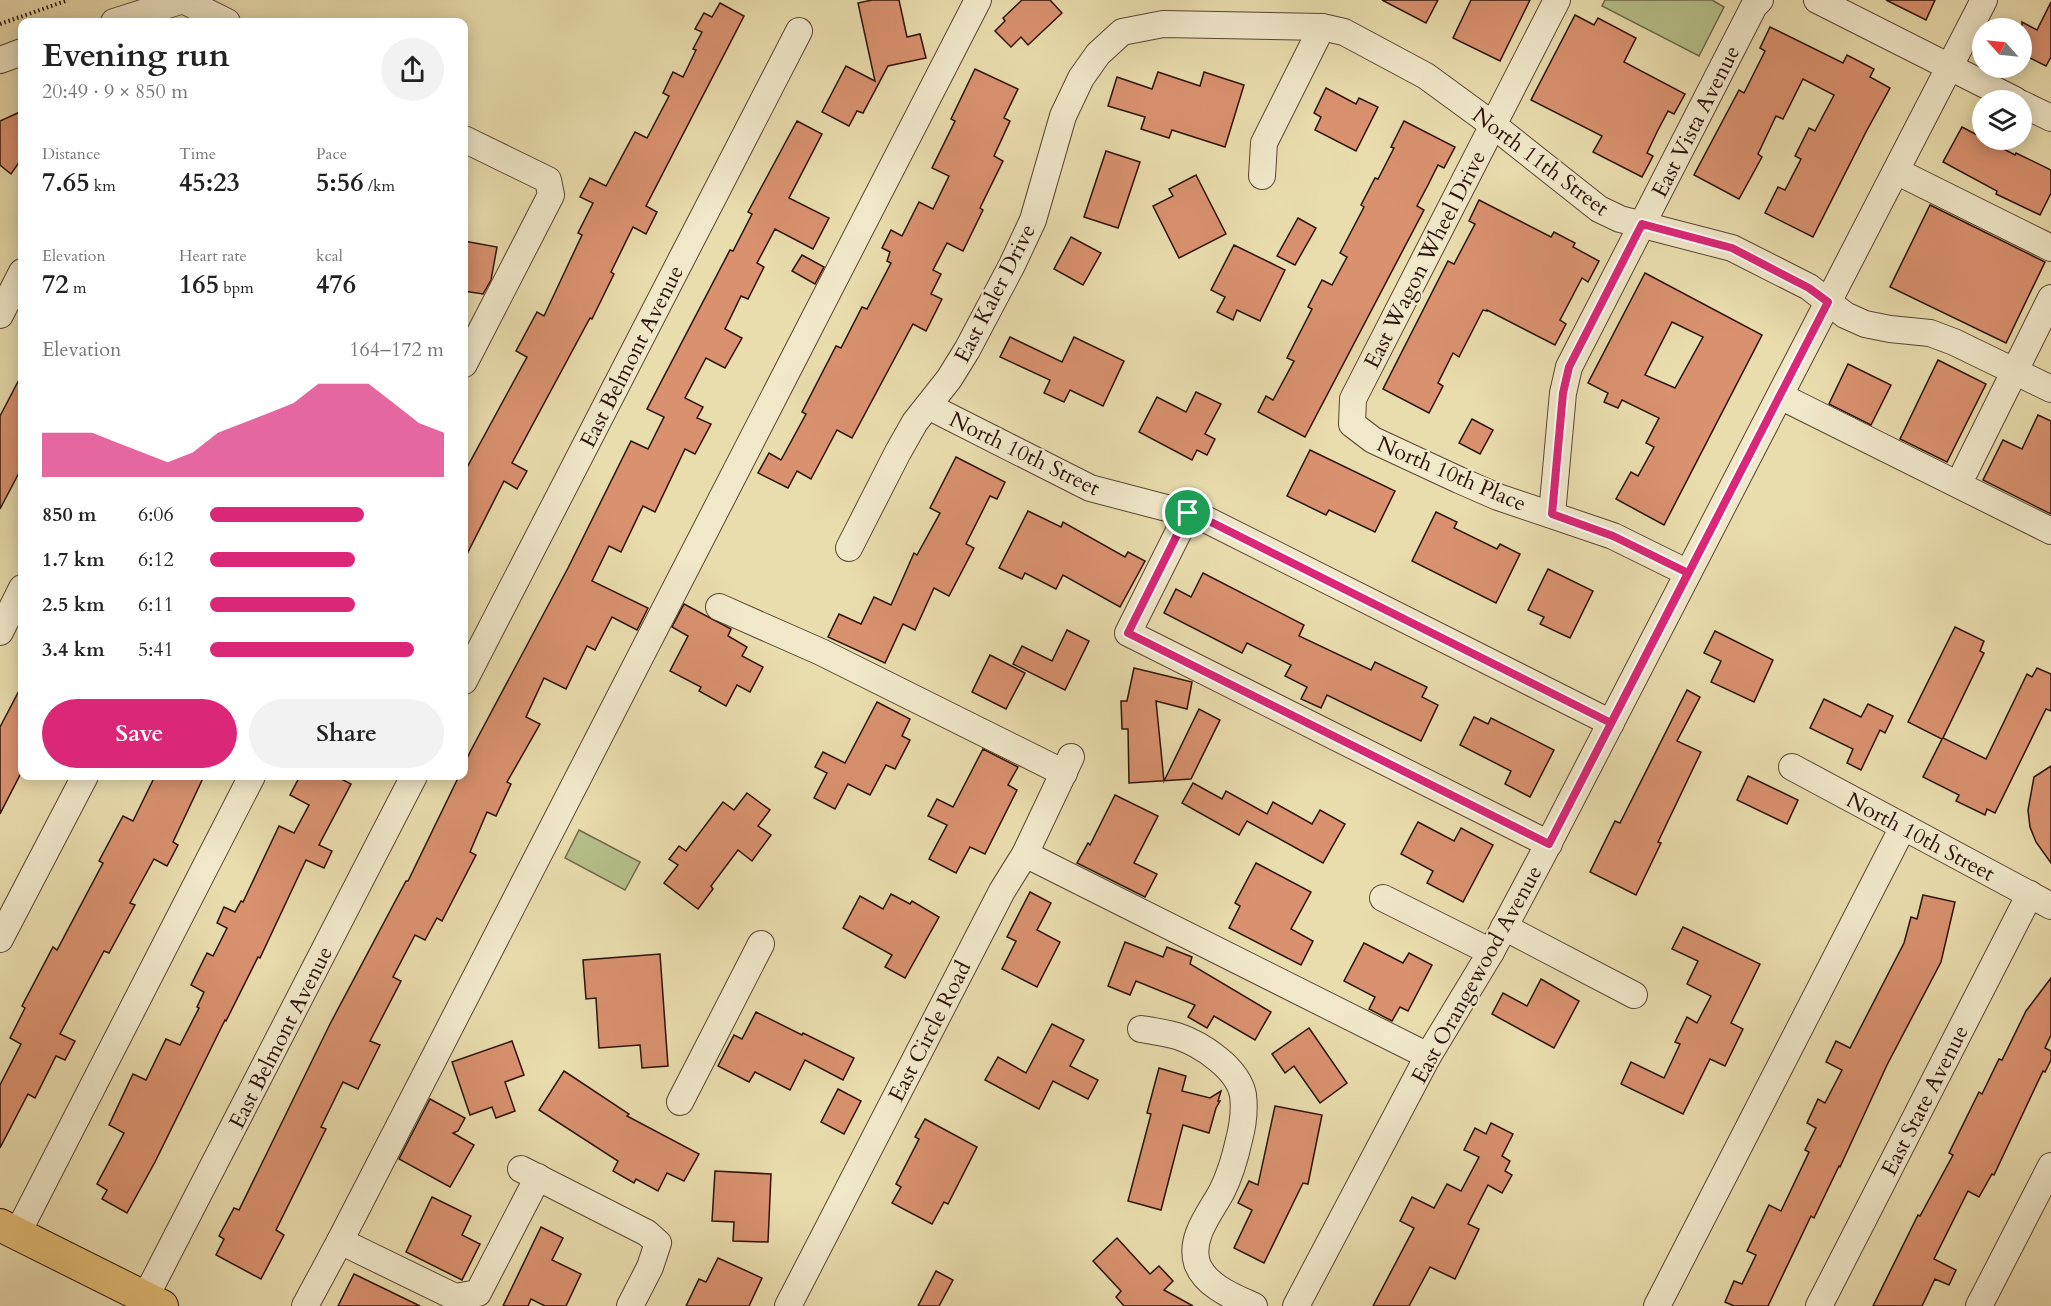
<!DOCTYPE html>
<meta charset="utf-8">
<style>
:root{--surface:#fff;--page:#f2f2f2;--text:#222;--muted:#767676;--accent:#db2777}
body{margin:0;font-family:Cardo,serif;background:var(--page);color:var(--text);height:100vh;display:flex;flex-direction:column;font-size:22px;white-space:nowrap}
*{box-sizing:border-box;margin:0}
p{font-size:20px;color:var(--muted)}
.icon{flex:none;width:33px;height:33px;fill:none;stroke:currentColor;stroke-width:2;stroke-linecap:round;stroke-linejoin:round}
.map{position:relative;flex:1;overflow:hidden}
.details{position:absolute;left:18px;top:18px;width:450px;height:762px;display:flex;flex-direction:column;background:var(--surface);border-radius:12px;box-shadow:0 3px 15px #0003}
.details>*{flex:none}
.needle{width:39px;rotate:297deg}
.controls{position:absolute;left:1972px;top:18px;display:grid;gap:12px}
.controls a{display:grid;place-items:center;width:60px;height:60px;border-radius:50%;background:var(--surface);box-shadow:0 3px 15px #0003;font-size:30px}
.pin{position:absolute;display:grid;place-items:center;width:51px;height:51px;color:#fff;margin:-26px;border:3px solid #fff;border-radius:50%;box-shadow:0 2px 6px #0007}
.round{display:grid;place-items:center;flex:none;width:63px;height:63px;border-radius:32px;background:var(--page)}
.headline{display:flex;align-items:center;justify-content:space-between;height:102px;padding:0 24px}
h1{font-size:33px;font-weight:800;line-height:45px}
.metrics{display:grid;grid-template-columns:repeat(3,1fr);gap:9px;height:102px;padding:6px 24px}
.metrics div{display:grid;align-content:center}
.metrics b{font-size:26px;font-weight:800}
.metrics small{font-size:16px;font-weight:400}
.metrics p{font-size:16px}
.chart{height:168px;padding:12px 24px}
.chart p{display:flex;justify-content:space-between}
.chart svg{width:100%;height:108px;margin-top:6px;fill:var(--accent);opacity:.7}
.action{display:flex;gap:12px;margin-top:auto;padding:12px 24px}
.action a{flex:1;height:69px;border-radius:36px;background:var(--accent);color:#fff;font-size:24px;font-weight:800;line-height:69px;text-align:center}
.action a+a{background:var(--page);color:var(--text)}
ul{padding:0 24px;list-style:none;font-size:20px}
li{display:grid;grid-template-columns:96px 72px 1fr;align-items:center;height:45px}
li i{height:15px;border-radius:8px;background:var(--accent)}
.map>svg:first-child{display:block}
.park{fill:#b6c08a;stroke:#716a4a;stroke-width:1.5}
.building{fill:#d9916f;stroke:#2c1309;stroke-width:1.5;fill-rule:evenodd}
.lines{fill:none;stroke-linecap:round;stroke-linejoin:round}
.minor-casing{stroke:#5b4532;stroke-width:28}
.major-casing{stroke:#2c1309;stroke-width:34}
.path{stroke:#2c1309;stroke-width:4;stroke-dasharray:1.5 3;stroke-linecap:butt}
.minor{stroke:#f1e8ca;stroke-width:26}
.major{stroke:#e4be76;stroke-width:32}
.route-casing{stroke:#fff;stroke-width:12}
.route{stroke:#db2777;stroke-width:8}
.labels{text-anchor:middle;stroke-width:4.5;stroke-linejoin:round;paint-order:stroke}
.street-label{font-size:22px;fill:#2c1309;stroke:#f1e8ca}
</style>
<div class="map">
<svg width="2051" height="1306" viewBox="0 0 2051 1306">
<rect width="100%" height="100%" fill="#e9dcad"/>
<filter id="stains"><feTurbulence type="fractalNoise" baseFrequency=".00333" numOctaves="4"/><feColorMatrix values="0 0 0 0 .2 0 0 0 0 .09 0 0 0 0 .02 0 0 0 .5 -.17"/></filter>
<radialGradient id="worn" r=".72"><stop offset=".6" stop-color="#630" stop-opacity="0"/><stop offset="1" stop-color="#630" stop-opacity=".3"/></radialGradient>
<g class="park">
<polygon points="1605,0 1712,0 1724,7 1699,56 1602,6"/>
<polygon points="579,830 640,862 625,890 565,858"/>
</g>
<g class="building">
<polygon points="872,0 899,0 907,37 920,34 926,58 888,66 863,113 857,111 849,126 822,112 846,66 875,81 858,3"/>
<polygon points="1022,0 1050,0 1062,13 1028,45 1021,37 1011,47 995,31 1005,21 1003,18"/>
<polygon points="1382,0 1438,0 1426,23"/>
<polygon points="1471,0 1530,0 1500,61 1453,38"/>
<polygon points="1886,0 1935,0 1926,20"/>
<polygon points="2051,2 2051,57 2046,66 2022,54 2022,22 2037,30"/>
<polygon points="720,3 744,16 646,206 657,212 646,234 633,227 611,272 614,274 592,319 590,318 512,463 527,471 517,489 504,481 464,560 464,473 527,357 516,351 537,312 544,316 582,235 578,233 593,203 580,197 590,178 606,186 635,132 647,138 669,96 663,93 673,72 683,77 696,50 693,49 702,32 695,29 704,13 712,17"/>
<polygon points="1575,15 1594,25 1598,18 1636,38 1624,62 1685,94 1674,114 1668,111 1657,132 1647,153 1653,156 1642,177 1593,152 1602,136 1531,100"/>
<polygon points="1770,27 1843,63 1847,55 1874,69 1870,77 1890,88 1866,132 1813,237 1765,213 1778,187 1785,190 1801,159 1795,156 1809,128 1815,131 1834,95 1803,79 1783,119 1776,116 1758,154 1762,157 1739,199 1694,175 1739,90 1744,93 1765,51 1760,48"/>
<polygon points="975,69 1018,89 1004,118 1010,121 994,156 1003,161 980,208 983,210 963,251 947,243 933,270 941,274 931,294 942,299 926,331 913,324 852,438 837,430 811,479 797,471 788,488 758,473 769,453 781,460 806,414 802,412 836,346 841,348 862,307 867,309 891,263 887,261 890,252 882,248 891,230 902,236 919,202 933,209 949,176 932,168 955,121 951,119"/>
<polygon points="1158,72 1200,86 1204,72 1244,85 1225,147 1172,130 1169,138 1141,129 1145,117 1108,106 1117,77 1152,89"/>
<polygon points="1326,88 1356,104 1359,98 1378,107 1356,151 1315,130 1321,117 1314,113"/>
<polygon points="22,111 22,158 11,174 0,165 0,121"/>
<polygon points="797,121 822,134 789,198 829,218 813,249 775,229 757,263 764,267 748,299 741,296 725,329 742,338 725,368 706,358 685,398 703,407 697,418 711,424 695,454 685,449 655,512 643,506 621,552 609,546 592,581 648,608 637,630 612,617 595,650 587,646 566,689 544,678 526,717 540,724 507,782 511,784 496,816 487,812 470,852 476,855 442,921 437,918 425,940 415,935 393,977 401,981 370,1041 380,1045 358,1089 343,1082 321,1127 326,1129 276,1230 284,1235 261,1279 216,1255 224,1239 219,1236 234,1208 239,1210 330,1024 406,881 408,881 459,776 464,776 464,766 469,754 568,568 631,441 648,449 664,417 647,409 730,250 733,251 752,214 748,212"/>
<polygon points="1404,121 1455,147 1444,168 1438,165 1428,185 1417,206 1424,210 1305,437 1258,412 1266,396 1273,400 1294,361 1287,358 1312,309 1308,307 1322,280 1332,285 1347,257 1340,253 1364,207 1361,205 1375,178 1378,179 1394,148 1391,147"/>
<polygon points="1962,127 2015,155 2016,153 2051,170 2051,193 2040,215 1996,194 1997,191 1943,162"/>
<polygon points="1106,151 1140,162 1118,228 1084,217"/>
<polygon points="1196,175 1226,234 1179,258 1153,206 1173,196 1169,189"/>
<polygon points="1479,200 1551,237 1554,232 1575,243 1573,247 1599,261 1588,282 1582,278 1560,320 1566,324 1555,345 1487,310 1487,311 1483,310 1459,357 1453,353 1438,383 1443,386 1429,413 1383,389 1448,261 1454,264 1475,224 1469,221"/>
<polygon points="1930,205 2045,262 2006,343 1890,287"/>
<polygon points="1298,218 1316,228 1295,265 1277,256"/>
<polygon points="1071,237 1101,253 1083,285 1054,269"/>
<polygon points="464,241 497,247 491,280 483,294 464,291"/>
<polygon points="1234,245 1285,270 1260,321 1237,310 1233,320 1217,312 1225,297 1211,290"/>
<polygon points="802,255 824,267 815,284 792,271"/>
<path d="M1645 273 1762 335 1664 525 1616 499 1631 472 1638 476 1654 447 1646 443 1659 418 1622 400 1618 408 1604 402 1608 393 1588 383ZM1672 322 1703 337 1675 388 1645 375Z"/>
<polygon points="1010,337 1062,362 1074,337 1124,361 1103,406 1070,390 1064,402 1044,393 1050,380 1000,357"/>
<polygon points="1938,360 1986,384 1947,462 1900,439"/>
<polygon points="1848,364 1891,385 1871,425 1829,404"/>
<polygon points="22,374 22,467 0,509 0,416"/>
<polygon points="1196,392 1221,404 1205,434 1215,439 1207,455 1197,450 1192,460 1139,432 1157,397 1186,412"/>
<polygon points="2038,415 2051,421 2051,514 1983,480 2003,440 2022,449"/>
<polygon points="1472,419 1493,430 1480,454 1459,443"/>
<polygon points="1310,450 1395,491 1375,532 1329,510 1326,515 1287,496"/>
<polygon points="956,457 1005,482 997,499 990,496 966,544 974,548 949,596 934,588 915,630 903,624 885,663 828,637 839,614 861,624 874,597 891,605 914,553 917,555 940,513 930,508"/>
<polygon points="1028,511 1061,527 1063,522 1125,557 1128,552 1145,561 1120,607 1063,575 1056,589 1025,573 1022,579 999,568"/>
<polygon points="1436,512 1457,522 1454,528 1497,549 1500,544 1520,554 1496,603 1412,561"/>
<polygon points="1548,569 1593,591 1570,638 1540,624 1544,617 1528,610"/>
<polygon points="1203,573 1304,625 1299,636 1371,670 1375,662 1427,687 1422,697 1438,705 1421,741 1327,695 1321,708 1301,699 1307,687 1285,676 1291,665 1247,643 1242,653 1164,613 1176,589 1191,597"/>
<polygon points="684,604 731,629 728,636 747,647 742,656 763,667 750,692 737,685 726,706 699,691 701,687 670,671 688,636 672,627"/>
<polygon points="1955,627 1984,641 1980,651 1984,653 1943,738 1986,759 2027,674 2032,677 2037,668 2051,674 2051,711 2046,709 1995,813 1987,809 1985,815 1956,801 1959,795 1923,777 1942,739 1908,722"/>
<polygon points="1067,630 1089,641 1065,690 1013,664 1022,646 1052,661"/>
<polygon points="1715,631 1773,660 1754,702 1711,682 1721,661 1704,653"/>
<polygon points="990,655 1025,673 1006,709 972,692"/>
<polygon points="1134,668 1192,682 1187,709 1156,701 1164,781 1199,709 1220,720 1191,779 1129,783 1128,729 1122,729 1121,701 1127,701"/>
<polygon points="22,685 22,771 0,814 0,727"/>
<polygon points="1687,690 1700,697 1677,741 1701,752 1658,842 1661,843 1636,895 1590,872 1615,821 1620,823"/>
<polygon points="1824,699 1861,717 1868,704 1893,716 1885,733 1880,730 1861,770 1847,763 1853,749 1810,728"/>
<polygon points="877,702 910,719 902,736 910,740 895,769 886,765 870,795 848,784 835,809 814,798 827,773 815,767 823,752 845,763"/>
<polygon points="1474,717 1488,724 1491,718 1554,750 1530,797 1505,784 1511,771 1460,745"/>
<polygon points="983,749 1018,767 1008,785 1017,790 985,854 970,847 956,873 929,859 947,825 928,816 937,799 953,807"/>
<polygon points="2051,766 2051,863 2036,842 2030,827 2028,810 2034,777"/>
<polygon points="155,776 204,776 173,842 178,845 167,866 154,859 130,903 135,905 109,953 104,951 60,1034 75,1041 65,1060 56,1056 35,1098 28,1094 0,1148 0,1085 21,1044 10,1038 25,1008 22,1006 53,947 57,950 103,863 99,861 123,816 133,821"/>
<polygon points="300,776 336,776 351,784 319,845 332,851 324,868 306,860 260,958 258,957 226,1021 225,1020 155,1162 127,1213 102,1199 107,1190 97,1184 124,1133 109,1125 133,1074 146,1080 166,1039 180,1045 199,1008 197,1007 204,992 191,985 207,953 213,956 227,928 217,923 224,907 235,912 241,901 243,902 279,826 294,833 309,805 290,795"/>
<polygon points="1748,776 1798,800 1787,824 1737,800"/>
<polygon points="1193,783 1222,799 1226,791 1267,814 1273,802 1312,824 1320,810 1345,824 1323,863 1247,821 1239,835 1182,803"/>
<polygon points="747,793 770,810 758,826 771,835 752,861 738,850 711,886 713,889 698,909 664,883 678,865 669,859 679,846 686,851 723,802 734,810"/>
<polygon points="1115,795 1158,816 1134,863 1157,874 1145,897 1077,863 1088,843 1090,845"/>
<polygon points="1418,822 1454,841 1461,828 1493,845 1463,902 1427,883 1433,871 1401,854"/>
<polygon points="1256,863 1311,892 1291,929 1313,941 1301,965 1229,928 1240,906 1235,903"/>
<polygon points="1030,892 1051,903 1037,930 1060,942 1037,987 1002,969 1016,941 1007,937"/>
<polygon points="891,894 910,904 912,901 939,917 905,978 885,967 892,955 843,928 860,896 883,909"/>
<polygon points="1923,895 1955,902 1941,962 1887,1065 1840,1167 1839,1166 1814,1218 1811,1216 1768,1306 1734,1306 1725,1302 1734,1281 1742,1284 1756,1255 1747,1251 1769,1205 1781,1211 1809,1152 1805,1150 1816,1128 1807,1123 1818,1099 1825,1103 1842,1070 1826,1062 1836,1041 1850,1048 1904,943 1911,917 1917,919"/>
<polygon points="1683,927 1760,964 1731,1023 1743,1029 1725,1066 1710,1059 1683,1114 1621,1084 1631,1062 1664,1078 1680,1044 1675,1042 1687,1017 1697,1023 1711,996 1687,984 1698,961 1672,949"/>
<polygon points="1125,942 1163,957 1167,947 1192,957 1190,964 1271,1012 1255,1040 1214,1016 1207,1028 1188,1017 1195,1005 1136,981 1130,995 1108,986"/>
<polygon points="1364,943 1403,963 1409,953 1432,965 1408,1011 1400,1007 1392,1021 1369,1009 1375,997 1344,981"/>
<polygon points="660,954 668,1066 642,1068 640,1045 599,1048 596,998 586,999 583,960"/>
<polygon points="2051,978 2051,1035 2045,1048 2051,1051 2051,1060 2045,1072 2043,1071 1994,1175 1992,1174 1979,1197 1968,1191 1934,1259 1956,1270 1949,1285 1935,1279 1922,1306 1873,1306 1918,1215 1920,1216 1953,1155 1949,1153 1979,1092 1982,1094 1999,1059 2002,1060 2026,1011"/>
<polygon points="1541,979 1579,1001 1554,1048 1492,1014 1503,993 1527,1006"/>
<polygon points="756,1012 802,1035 803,1033 854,1058 843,1080 805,1060 790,1090 755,1072 749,1082 718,1066 734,1035 742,1039"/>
<polygon points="1052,1024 1084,1040 1070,1066 1098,1080 1088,1099 1053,1081 1039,1109 985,1080 998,1057 1026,1073"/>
<polygon points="1309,1028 1347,1083 1320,1103 1294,1066 1285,1073 1272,1054"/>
<polygon points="512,1041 524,1075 505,1082 515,1111 496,1118 492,1107 470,1115 452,1062"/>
<polygon points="1159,1068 1186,1076 1182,1091 1210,1098 1221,1091 1218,1101 1220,1101 1216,1108 1209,1133 1183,1125 1161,1210 1128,1201 1151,1114 1147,1113"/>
<polygon points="564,1071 629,1114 627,1116 699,1154 684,1181 667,1173 658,1191 636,1179 634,1183 613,1171 618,1161 539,1110"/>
<polygon points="838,1089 861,1101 844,1134 821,1122"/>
<polygon points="430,1099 465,1118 458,1131 453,1133 474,1145 450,1187 399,1159"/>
<polygon points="1275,1106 1322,1115 1308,1184 1303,1183 1264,1263 1234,1248 1252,1210 1238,1203 1249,1181 1258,1185"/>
<polygon points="925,1119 977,1147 948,1204 944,1202 932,1224 892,1203 901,1187 896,1184 919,1139 915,1137"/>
<polygon points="1491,1123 1513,1134 1502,1156 1510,1161 1505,1171 1512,1175 1502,1193 1488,1185 1468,1224 1479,1229 1455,1279 1430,1267 1409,1306 1373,1306 1414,1228 1400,1221 1412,1197 1434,1208 1447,1184 1461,1191 1479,1157 1464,1150 1475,1128 1486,1134"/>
<polygon points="715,1171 771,1174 768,1242 733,1241 734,1222 712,1221"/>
<polygon points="432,1197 471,1216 462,1235 480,1244 462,1280 406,1252"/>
<polygon points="541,1227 563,1238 552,1260 581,1274 566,1306 545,1306 531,1299 528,1306 503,1306"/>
<polygon points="1117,1238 1150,1274 1159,1266 1173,1281 1164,1290 1193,1306 1124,1306 1116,1297 1121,1291 1093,1261"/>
<polygon points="718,1258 762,1278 749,1306 686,1306 699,1279 706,1282"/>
<polygon points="936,1271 953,1280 939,1306 918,1306"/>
<polygon points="354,1274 420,1306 338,1306"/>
</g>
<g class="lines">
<defs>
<g id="minor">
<polyline points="183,0 227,22"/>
<polyline points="1557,0 1353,399 1352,424 1373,440 1459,480 1498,497 1613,536 1688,573"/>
<polyline points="1817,0 2015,100"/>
<polyline points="114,22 183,0"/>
<polyline points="0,60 22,52"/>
<polyline points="2022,104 2051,118"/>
<polyline points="464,139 548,180 551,195 464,364"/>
<polyline points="1896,171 2051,248"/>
<polyline points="1262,176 1264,143 1322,27"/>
<polyline points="0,315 22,272"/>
<polyline points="1780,396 2051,531"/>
<polyline points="928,406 1090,488 1201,517 1611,723"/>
<polyline points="1965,471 2051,298"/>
<polyline points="1188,513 1128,633 1549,844"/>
<polyline points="1552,514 1563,393 1569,367 1754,6 1760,0"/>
<polyline points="849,548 898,452 915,422 949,379 967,350 1012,265 1033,220 1063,116 1081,78 1098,54 1122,32 1163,24 1322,27 1344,32 1426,76 1493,125 1599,209 1620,219 1732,248 1809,287 1845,315 1865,324 1890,329 1930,333 1954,342 2051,389"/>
<polyline points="719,607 821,652 1064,773"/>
<polyline points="0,632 22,588"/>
<polyline points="464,681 799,31"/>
<polyline points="1792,767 2051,906"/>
<polyline points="1025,854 1428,1056"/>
<polyline points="1383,898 1491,952"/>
<polyline points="1504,927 1634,995"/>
<polyline points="0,939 85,776"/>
<path d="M1141 1029C1153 1031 1166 1033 1177 1036 1201 1044 1238 1068 1243 1095 1245 1111 1243 1125 1239 1140 1235 1158 1230 1175 1222 1191 1211 1212 1189 1237 1197 1263 1205 1286 1234 1297 1254 1306"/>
<polyline points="680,1102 761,944"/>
<polyline points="521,1169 647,1233 658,1243 650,1267 630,1306"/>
<polyline points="17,1234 252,776"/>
<polyline points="340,1241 455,1297 478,1293 538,1177"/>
<polyline points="145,1298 414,776"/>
<polyline points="305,1306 340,1241 978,0"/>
<polyline points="788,1306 1002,891 1025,854 1071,757"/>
<polyline points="1296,1306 1428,1056 1491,952 1540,860 1984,0"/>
<polyline points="1657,1306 1903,827"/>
<polyline points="1819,1306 2030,894"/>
<polyline points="1979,1306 2051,1166"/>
</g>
<polyline id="major" points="0,1225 162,1306"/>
</defs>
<use href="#minor" class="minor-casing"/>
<use href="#major" class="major-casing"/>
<polyline class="path" points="0,24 68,0"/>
<use href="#minor" class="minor"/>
<use href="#major" class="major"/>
</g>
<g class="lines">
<defs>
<polyline id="route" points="1188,513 1128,633 1549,844 1828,302 1809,288 1732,248 1642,224 1569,367 1563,393 1552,514 1613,536 1688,573 1611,723 1201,517 1188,513"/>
</defs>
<use href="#route" class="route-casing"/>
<use href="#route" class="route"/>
</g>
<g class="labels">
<g class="street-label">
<text transform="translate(1695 121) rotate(-63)" y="8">East Vista Avenue</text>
<text transform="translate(1541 161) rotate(37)" y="8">North 11th Street</text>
<text transform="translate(1424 259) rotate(-63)" y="8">East Wagon Wheel Drive</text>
<text transform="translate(994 293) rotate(-63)" y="8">East Kaler Drive</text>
<text transform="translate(631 356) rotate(-63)" y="8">East Belmont Avenue</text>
<text transform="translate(1025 453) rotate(26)" y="8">North 10th Street</text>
<text transform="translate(1452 473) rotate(23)" y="8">North 10th Place</text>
<text transform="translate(1921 836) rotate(28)" y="8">North 10th Street</text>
<text transform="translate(1476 974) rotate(-61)" y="8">East Orangewood Avenue</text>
<text transform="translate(929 1031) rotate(-63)" y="8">East Circle Road</text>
<text transform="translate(280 1037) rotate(-63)" y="8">East Belmont Avenue</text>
<text transform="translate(1924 1100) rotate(-63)" y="8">East State Avenue</text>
</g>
</g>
<rect width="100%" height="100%" filter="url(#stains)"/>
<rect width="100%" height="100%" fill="url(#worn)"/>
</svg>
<div class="controls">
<a><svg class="needle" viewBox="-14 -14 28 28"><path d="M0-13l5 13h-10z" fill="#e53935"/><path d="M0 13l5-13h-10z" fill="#767676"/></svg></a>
<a><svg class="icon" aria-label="layers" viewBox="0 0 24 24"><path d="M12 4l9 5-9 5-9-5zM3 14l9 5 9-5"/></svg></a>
</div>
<div class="pin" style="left:1188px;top:513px;background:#1e9e55"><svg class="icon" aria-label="arrive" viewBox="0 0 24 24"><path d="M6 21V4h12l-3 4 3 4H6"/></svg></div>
<section class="details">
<div class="headline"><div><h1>Evening run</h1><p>20:49 · 9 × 850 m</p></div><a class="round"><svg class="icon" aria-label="share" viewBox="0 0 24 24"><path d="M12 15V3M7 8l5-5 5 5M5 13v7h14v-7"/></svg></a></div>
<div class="metrics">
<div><p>Distance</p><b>7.65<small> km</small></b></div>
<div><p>Time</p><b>45:23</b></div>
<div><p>Pace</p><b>5:56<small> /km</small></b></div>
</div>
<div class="metrics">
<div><p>Elevation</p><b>72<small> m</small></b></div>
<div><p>Heart rate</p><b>165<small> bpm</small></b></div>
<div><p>kcal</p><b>476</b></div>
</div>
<div class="chart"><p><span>Elevation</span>164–172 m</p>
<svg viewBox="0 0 160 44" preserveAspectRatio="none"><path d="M0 44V26L10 26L20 26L30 30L40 34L50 38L60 34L70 26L80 22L90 18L100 14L110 6L120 6L130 6L140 14L150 22L160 26V44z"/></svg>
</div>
<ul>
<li><b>850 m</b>6:06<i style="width:66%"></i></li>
<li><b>1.7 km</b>6:12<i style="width:62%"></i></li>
<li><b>2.5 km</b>6:11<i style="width:62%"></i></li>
<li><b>3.4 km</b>5:41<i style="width:87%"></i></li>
</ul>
<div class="action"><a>Save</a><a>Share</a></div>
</section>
</div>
